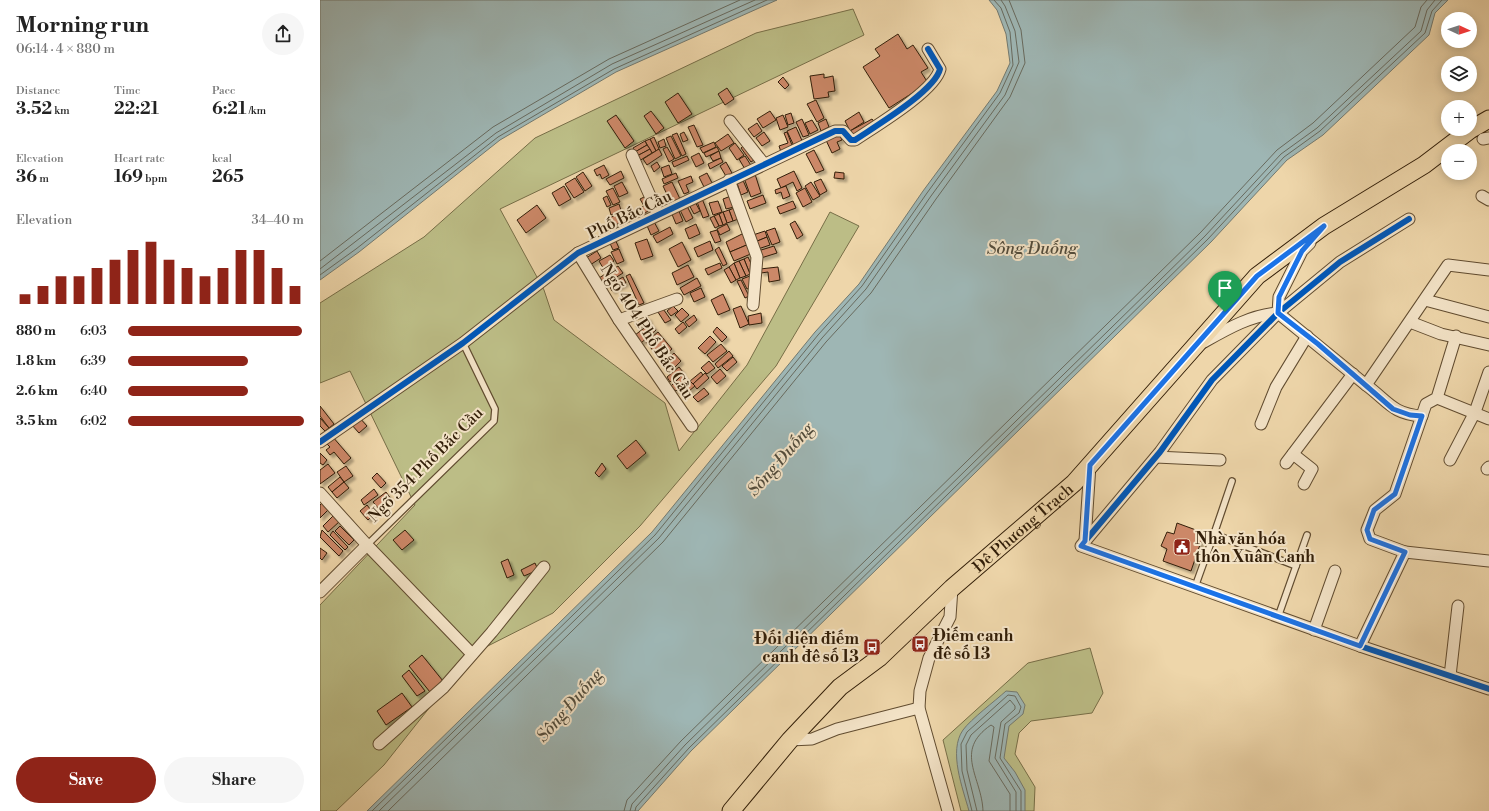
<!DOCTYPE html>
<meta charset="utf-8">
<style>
:root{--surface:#fff;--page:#f6f6f6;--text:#222;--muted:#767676;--accent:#8f2418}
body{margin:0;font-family:"Libre Bodoni",serif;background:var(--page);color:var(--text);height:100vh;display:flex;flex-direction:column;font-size:15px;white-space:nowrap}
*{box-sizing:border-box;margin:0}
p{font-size:13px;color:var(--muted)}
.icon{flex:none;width:22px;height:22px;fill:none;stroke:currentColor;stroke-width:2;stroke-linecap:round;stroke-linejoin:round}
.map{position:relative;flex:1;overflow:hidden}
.sheet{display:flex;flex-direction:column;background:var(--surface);width:320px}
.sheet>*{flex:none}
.needle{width:26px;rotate:93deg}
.tools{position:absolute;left:1121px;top:12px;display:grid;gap:8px}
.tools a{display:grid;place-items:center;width:36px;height:36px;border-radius:50%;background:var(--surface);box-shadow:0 2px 10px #0003;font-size:20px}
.pin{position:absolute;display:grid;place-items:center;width:34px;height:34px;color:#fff;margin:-41px -17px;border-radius:50% 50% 50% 0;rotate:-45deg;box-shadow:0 0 4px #0007}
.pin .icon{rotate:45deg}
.round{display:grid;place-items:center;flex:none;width:42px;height:42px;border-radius:21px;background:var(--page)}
.head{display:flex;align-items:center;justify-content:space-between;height:68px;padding:0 16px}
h1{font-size:22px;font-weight:700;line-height:30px}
.stats{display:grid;grid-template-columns:repeat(3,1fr);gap:6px;height:68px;padding:4px 16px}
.stats div{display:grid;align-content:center}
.stats b{font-size:17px;font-weight:700}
.stats small{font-size:11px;font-weight:400}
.stats p{font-size:11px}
.chart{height:112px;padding:8px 16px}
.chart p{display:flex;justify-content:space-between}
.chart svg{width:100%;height:72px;margin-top:4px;stroke:var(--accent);stroke-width:6}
.button{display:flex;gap:8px;margin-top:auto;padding:8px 16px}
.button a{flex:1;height:46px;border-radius:24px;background:var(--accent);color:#fff;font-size:16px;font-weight:700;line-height:46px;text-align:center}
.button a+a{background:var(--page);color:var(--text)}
ul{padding:0 16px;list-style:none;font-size:13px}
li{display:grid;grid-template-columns:64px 48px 1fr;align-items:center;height:30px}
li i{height:10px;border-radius:5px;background:var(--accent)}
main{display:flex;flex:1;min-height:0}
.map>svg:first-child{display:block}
.green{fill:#bcbd86;stroke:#776e47}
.water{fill:#9eb6b4;stroke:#73796f}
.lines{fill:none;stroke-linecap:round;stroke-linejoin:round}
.shore{stroke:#686a5e;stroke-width:1}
.building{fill:#cc8868;stroke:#321e08;filter:url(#shadow)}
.lane-casing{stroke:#614c30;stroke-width:8}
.street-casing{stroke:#614c30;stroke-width:13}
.primary-casing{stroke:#321e08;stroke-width:19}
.lane{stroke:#f4e4c8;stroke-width:5.5}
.street{stroke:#f4e4c8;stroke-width:11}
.primary{stroke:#eed6aa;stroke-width:17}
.cycleway-casing{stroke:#f4e4c8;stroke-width:8}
.cycleway{stroke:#0057b8;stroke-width:6}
.route-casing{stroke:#fff;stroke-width:8}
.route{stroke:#1a73e8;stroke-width:5}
.labels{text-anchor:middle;stroke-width:4;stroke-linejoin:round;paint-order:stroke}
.street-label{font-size:16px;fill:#321e08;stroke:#f4e4c8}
.poi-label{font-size:16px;font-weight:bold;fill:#321e08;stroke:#f4e4c8;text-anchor:start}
.water-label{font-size:17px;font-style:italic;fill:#524c3c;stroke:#f4e4c8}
</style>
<main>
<section class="sheet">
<div class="head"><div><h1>Morning run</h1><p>06:14 · 4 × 880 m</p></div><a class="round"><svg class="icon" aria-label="share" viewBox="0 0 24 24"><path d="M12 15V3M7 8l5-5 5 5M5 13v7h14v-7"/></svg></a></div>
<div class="stats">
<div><p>Distance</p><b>3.52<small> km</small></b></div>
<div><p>Time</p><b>22:21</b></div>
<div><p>Pace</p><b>6:21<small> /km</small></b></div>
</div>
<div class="stats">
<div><p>Elevation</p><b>36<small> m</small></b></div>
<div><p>Heart rate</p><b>169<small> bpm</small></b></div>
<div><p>kcal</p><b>265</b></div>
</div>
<div class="chart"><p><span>Elevation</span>34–40 m</p>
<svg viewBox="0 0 160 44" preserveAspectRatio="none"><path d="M5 44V38M15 44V33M25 44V27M35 44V27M45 44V22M55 44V17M65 44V11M75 44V6M85 44V17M95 44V22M105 44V27M115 44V22M125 44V11M135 44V11M145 44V22M155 44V33"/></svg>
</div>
<ul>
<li><b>880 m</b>6:03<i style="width:99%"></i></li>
<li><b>1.8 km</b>6:39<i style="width:68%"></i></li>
<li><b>2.6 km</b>6:40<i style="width:68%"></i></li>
<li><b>3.5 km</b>6:02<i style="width:100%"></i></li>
</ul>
<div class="button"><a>Save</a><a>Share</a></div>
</section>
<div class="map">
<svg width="1169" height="811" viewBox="0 0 1169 811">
<defs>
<filter id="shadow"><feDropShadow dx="3" dy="3" stdDeviation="1" flood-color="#0004"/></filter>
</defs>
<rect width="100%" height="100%" fill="#eed6aa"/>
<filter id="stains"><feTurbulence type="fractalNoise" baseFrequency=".005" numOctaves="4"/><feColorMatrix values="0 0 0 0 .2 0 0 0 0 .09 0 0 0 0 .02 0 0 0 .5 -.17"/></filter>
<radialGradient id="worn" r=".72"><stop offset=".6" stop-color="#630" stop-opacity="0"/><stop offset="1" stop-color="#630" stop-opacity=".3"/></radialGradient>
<g class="green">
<polygon points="533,9 544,35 180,209 224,290 234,320 345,403 359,451 427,365 510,212 539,226 456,366 320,526 233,613 152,654 64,765 16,811 0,811 0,605 95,505 30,371 0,383 0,303 104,237 215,138 436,33"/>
<polygon points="770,648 783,693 772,713 711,721 699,733 695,754 715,787 714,811 641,811 623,740 708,663"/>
</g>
<g class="water">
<polygon points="0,0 457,0 296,72 180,140 39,252 0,280"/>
<polygon points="669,0 1128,0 1115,13 1109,35 1003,135 967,160 891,242 371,751 318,811 47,811 332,532 495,332 539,284 603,191 677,91 690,63 686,34 677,10"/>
<path d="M686 691 697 692 705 705 703 714 689 726 684 758 695 772 705 790V811H649C643 789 628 751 643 730 651 719 675 701 686 691Z"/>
</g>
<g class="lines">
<g class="shore">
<polyline points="0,261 173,127 289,59 420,0"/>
<polyline points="0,269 176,133 292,64 435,0"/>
<polyline points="0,275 36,249 178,137 294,69 447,0"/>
<polyline points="52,811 335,535 498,335 542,286 607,193 680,93 693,65 690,32 681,8 674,0"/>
<polyline points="59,811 339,538 502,338 546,289 611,196 685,95 699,62 695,31 685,6 681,0"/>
<polyline points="68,811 343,542 506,342 551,293 616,199 690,97 705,63 701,30 689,0"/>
<polyline points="304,811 307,800 361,741 881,232 957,150 993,123 1095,27 1101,7 1107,0"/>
<polyline points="310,811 312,804 365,745 885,236 961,154 997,128 1101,31 1107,10 1115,0"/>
<polyline points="315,811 316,807 369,748 888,239 964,157 1000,131 1105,33 1112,11 1122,0"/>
<polyline points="652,811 642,771 641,744 647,732 688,695 695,696 701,707 699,713 685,724 680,758 701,791 701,811"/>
<polyline points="657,811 647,770 646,745 651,735 690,700 695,706 695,709 681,722 675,758 696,792 696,811"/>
<path d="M663 811C662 777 633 751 671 725L674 727 669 761 690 794V811"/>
</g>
</g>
<g class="building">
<polygon points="578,34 587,49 593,45 608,68 601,72 608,83 569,108 543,67 560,56 555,49"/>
<polygon points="504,74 504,78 513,76 515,91 508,92 509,97 494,99 490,76"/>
<polygon points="463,77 469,85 465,89 458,82"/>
<polygon points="407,88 414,99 405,105 398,94"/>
<polygon points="358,93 372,114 358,123 345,102"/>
<polygon points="496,100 504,118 497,122 487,104"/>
<polygon points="331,111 344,128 336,134 324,116"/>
<polygon points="450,111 456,120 443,128 437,119"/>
<polygon points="539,112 544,122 530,131 525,121"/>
<polygon points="471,113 474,123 468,125 465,115"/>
<polygon points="296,115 314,141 305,148 287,121"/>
<polygon points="463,115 468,127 460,130 456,118"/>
<polygon points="482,119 489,135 483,137 476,122"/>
<polygon points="506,119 509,127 501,131 498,123"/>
<polygon points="552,119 556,124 533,137 530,131"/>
<polygon points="492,120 498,130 490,134 485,123"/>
<polygon points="437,123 442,131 434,137 428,129"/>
<polygon points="374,125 383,145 377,147 368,127"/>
<polygon points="476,127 483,143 474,146 467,131"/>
<polygon points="364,132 368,140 363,142 360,134"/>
<polygon points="444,132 450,141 442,146 436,138"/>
<polygon points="467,132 473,148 461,152 459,146 468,143 464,133"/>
<polygon points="518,132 522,140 517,142 520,149 512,153 505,138"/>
<polygon points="357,133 366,154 362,156 352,135"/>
<polygon points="408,134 414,143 401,151 395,143"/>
<polygon points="351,136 361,156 355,159 346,138"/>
<polygon points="334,137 339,149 336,151 330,139"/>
<polygon points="330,139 336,151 332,153 325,141"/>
<polygon points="344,139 346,146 340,148 338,142"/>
<polygon points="325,141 327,145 315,152 313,148"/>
<polygon points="394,142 396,147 383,153 380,148"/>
<polygon points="415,143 424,155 417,160 409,148"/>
<polygon points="427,143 437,158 431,162 421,148"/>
<polygon points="327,145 330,149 317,156 315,152"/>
<polygon points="347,147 354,159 349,162 343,149"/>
<polygon points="397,147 399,151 386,157 384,153"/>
<polygon points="330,149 332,153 319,161 317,156"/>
<polygon points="339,149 342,155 327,165 323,159"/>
<polygon points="494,150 504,170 496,173 486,154"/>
<polygon points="399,151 401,158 393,161 390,156"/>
<polygon points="379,153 384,163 376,167 371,157"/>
<polygon points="367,156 369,160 354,167 352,162"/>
<polygon points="425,156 432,167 426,171 419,159"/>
<polygon points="401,158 403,162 390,169 388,164"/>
<polygon points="337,162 340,167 334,172 331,166"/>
<polygon points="406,162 413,175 407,178 400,166"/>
<polygon points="284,165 289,175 282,179 280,174 277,176 274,170"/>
<polygon points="349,165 352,174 344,177 341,168"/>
<polygon points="301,171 304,178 290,185 286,179"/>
<polygon points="474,171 482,188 477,191 473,182 461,188 457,179"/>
<polygon points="263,172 272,186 265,191 256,177"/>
<polygon points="515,172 524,173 524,179 514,178"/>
<polygon points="356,173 358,178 344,184 342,179"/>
<polygon points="387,173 393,185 385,189 379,177"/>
<polygon points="435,174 441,193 431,197 424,178"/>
<polygon points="371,176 373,182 366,185 369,192 364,194 358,181"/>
<polygon points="255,178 264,192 254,198 245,184"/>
<polygon points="422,178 428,192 421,195 416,180"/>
<polygon points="501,179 507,191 500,195 494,182"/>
<polygon points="302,182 308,193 299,197 294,186"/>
<polygon points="352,182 360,199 351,203 343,186"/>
<polygon points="491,182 500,196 493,200 485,186"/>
<polygon points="244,186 251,199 239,206 232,193"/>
<polygon points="466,186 470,196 463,199 461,192 456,194 455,190"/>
<polygon points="293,188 300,202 293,205 286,191"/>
<polygon points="485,188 492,202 483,207 476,193"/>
<polygon points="328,195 334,206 324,214 320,208 324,206 320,199"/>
<polygon points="443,195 446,203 430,209 427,201"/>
<polygon points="287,196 291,205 287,207 283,198"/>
<polygon points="381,196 389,216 383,218 376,199"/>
<polygon points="411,196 414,207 406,209 403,199"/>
<polygon points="373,198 380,211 374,214 367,201"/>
<polygon points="398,201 402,212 393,215 389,203"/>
<polygon points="473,201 476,208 460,214 457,207"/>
<polygon points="299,204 301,210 291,215 289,208"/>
<polygon points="217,205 226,218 206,233 197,220"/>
<polygon points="367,206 373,218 366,222 360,210"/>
<polygon points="417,207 421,218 413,221 409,210"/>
<polygon points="358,209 363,221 356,224 351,212"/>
<polygon points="409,210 413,221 407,223 403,212"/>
<polygon points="302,212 306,220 291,227 287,219"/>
<polygon points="403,212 407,223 403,225 399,214"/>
<polygon points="399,214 403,225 399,226 394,216"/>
<polygon points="394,216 399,226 395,228 390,218"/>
<polygon points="332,218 339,231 331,235 325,221"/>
<polygon points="475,221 483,235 477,239 470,224"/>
<polygon points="376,224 380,234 369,239 365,229"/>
<polygon points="407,224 410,230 400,235 397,229"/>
<polygon points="350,227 353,234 337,243 333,236"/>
<polygon points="455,228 460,242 452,245 446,231"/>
<polygon points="397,230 401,241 395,243 390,232"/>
<polygon points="445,231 447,237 435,242 433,235"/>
<polygon points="424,233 429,244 410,252 406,242"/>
<polygon points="294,237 299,248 293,250 288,239"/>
<polygon points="447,237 450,245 438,249 435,242"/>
<polygon points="327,239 333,256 321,260 315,243"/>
<polygon points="390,241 393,250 378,257 374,248"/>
<polygon points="362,242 371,260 358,267 349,249"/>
<polygon points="429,244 433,253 414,261 410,252"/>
<polygon points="454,246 457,253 441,258 438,251"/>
<polygon points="399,247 407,264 403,266 395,250"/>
<polygon points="299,249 304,261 297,264 291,252"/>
<polygon points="277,251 281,258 270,265 266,258"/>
<polygon points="290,255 294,261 283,268 279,261"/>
<polygon points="428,257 435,272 430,274 424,259"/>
<polygon points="424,259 430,274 426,276 419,261"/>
<polygon points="419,261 426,276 420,278 414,263"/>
<polygon points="400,263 402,268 388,275 385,269"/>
<polygon points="414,263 420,278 416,280 409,267"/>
<polygon points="368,265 374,277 357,285 352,273"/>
<polygon points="298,266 303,273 284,285 279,278"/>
<polygon points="409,267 416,280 411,283 404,270"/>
<polygon points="458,267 460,280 449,282 448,272 441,273 440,269"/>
<polygon points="310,274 324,303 319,305 306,276"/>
<polygon points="430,276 434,286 427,289 422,279"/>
<polygon points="303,277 306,283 292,291 289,285"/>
<polygon points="377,278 381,286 364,295 360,288"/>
<polygon points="421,280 429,296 425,298 417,281"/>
<polygon points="381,288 385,297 374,302 370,293"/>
<polygon points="403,294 410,310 398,315 391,300"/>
<polygon points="341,306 351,320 345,323 336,309"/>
<polygon points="353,306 358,311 351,316 347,311"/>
<polygon points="421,306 429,324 420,328 413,309"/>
<polygon points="362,308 369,315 361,322 355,315"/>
<polygon points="441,313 442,323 429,325 428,316"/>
<polygon points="374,315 377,320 369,327 365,322"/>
<polygon points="328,317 330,322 317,328 315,324"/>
<polygon points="363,322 367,327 359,334 355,329"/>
<polygon points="331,323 336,330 321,343 315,335"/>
<polygon points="397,327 407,337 402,342 393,332"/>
<polygon points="338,332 352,349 340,359 326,342"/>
<polygon points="390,336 396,342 385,354 378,348"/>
<polygon points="401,344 407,351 393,362 387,355"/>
<polygon points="409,351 413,356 398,368 395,364"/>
<polygon points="354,353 361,361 351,371 343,363"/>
<polygon points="413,357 417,362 407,371 402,366"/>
<polygon points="389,361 395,368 387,374 381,368"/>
<polygon points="359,367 363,372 350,382 347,377"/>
<polygon points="400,369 406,376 397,384 391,377"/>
<polygon points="381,372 383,375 373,384 370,381"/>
<polygon points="385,373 389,378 377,389 373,384"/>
<polygon points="363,374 368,380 356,391 351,386"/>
<polygon points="370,381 375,386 369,391 365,385"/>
<polygon points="384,388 389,394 378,402 373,397"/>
<polygon points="0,406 14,424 9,428 0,416"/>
<polygon points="39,417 47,426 39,433 31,424"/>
<polygon points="0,418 9,428 5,431 0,426"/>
<polygon points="12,436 31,458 24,464 14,452 10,455 6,450 10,447 5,442"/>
<polygon points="316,440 326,453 307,469 297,456"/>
<polygon points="0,453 7,460 3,465 0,463"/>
<polygon points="282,463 286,469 279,477 275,473"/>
<polygon points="8,464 15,473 0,484 0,470"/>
<polygon points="26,466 33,476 24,482 17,472"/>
<polygon points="57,473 66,483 61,488 52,478"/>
<polygon points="20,477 24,482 12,492 8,487"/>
<polygon points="24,482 29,488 17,498 12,492"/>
<polygon points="54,489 58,495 44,505 41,500"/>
<polygon points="66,492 71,499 59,509 53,502"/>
<polygon points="2,503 8,510 0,518 0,505"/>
<polygon points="47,505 54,514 48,520 40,511"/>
<polygon points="14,515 20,521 8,532 3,526"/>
<polygon points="857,523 884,533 871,571 843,561 847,549 841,546 847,532 854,534"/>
<polygon points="20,526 34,540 29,545 15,531"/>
<polygon points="2,530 23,551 19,556 0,537"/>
<polygon points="85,530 94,540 82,550 73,540"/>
<polygon points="13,531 28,547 25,550 10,535"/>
<polygon points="0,548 7,553 2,560 0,558"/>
<polygon points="188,559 194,575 187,578 181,562"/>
<polygon points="215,563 218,570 204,576 201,570"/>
<polygon points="102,655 123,681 110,692 89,666"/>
<polygon points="89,670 105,691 97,696 82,676"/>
<polygon points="82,693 92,707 66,725 57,711"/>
</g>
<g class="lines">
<defs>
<g id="lane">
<polyline points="912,481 894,534 976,566"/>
<polyline points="47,545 174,421 175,409 143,343"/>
<polyline points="875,587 894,534"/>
<polyline points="958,617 987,535"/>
</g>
<g id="street">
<polyline points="410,121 444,164"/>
<polyline points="1163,139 1169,138"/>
<polyline points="312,155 338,214"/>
<polyline points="409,180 437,257 433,305"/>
<polyline points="1162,196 1169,200"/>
<polyline points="1089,219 1020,262 958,313 892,380 840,452 761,546 1040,646 1169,689"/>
<polyline points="990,243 982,251 959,297 958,313 1046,385 1128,265 1169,270"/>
<polyline points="258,253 299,320 372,426"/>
<polyline points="1105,300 1169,317"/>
<polyline points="299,320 357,299"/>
<polyline points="1090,322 1121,334 1169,345"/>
<path d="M884 342C907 329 931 315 958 313"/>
<path d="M1046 385C1068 401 1072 414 1102 416"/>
<polyline points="1117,398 1169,419"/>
<polyline points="941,424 956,387 987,336"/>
<path d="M0 442 143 343 258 253 515 131H523L531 140H535C554 127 615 91 620 69L608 49"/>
<polyline points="973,454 992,469 984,484"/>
<polyline points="836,457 900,460"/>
<polyline points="1130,460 1155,412 1169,372"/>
<polyline points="966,463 1033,374"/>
<polyline points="1167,469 1169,467"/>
<polyline points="0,493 47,545 152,654"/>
<polyline points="765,541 770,465"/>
<polyline points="1085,552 1169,561"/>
<polyline points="0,592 47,545"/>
<polyline points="994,630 1015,571"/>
<polyline points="1040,646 1085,552 1050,539 1047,530 1055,510 1075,494 1106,404 1117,398 1136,336"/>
<polyline points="1130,676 1138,606"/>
<polyline points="470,740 492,739 517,729 599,708"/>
<polyline points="59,744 124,687 172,632 224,567"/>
<polyline points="628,811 599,708 600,691 609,658 630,617 632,588"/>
</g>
<g id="primary">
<path id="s1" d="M411 811 470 740 520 687 559 658 632 588 754 483 937 276 1004 226 1104 165 1150 130 1169 119"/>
</g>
</defs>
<use href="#lane" class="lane-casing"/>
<use href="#street" class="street-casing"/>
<use href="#primary" class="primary-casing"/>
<use href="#lane" class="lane"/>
<use href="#street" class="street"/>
<use href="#primary" class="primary"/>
<defs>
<g id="cycleway">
<polyline points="1089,219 1020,262 958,313 892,380 840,452 761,546 1040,646 1169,689"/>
<path d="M0 442 143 343 258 253 515 131H523L531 140H535C554 127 615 91 620 69L608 49"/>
</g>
</defs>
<use href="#cycleway" class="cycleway-casing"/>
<use href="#cycleway" class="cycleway"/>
</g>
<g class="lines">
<defs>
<polygon id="route" points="1004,226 982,251 959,297 958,313 998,344 1073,409 1090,415 1102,416 1075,494 1054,510 1047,530 1050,539 1085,552 1040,646 761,546 765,541 770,465 937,276"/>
</defs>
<use href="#route" class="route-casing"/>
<use href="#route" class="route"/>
</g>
<defs>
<symbol id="civic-square" viewBox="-11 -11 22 22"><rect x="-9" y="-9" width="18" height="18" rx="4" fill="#8f2418" stroke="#f4e4c8"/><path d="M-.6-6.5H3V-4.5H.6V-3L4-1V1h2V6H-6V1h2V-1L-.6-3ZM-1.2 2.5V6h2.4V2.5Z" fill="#fff"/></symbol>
<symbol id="bus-square" viewBox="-11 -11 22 22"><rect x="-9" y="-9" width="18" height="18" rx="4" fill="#8f2418" stroke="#f4e4c8"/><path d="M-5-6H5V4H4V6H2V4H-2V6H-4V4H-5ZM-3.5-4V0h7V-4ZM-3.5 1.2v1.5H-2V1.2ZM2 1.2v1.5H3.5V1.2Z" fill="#fff"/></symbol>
</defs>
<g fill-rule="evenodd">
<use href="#civic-square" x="852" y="537" width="20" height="20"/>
<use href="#bus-square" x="590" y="634" width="20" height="20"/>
<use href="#bus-square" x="542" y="637" width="20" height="20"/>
</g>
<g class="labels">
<g class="street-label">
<text transform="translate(309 214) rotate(-26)" y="6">Phố Bắc Cầu</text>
<text transform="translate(328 331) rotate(57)" y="6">Ngõ 404 Phố Bắc Cầu</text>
<text transform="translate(105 464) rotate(-45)" y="6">Ngõ 354 Phố Bắc Cầu</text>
<text dy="6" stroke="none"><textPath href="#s1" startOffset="408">Đê Phương Trạch</textPath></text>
</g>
<g class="poi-label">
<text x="875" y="544">Nhà văn hóa<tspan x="875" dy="18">thôn Xuân Canh</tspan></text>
<text x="613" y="641">Điếm canh<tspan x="613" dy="18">đê số 13</tspan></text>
<text x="539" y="644" text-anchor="end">Đối diện điếm<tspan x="539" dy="18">canh đê số 13</tspan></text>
</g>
<g class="water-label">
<text x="712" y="254">Sông Đuống</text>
<text transform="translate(460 459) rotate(-49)" y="6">Sông Đuống</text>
<text transform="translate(249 705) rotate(-49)" y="6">Sông Đuống</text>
</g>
</g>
<rect width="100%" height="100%" filter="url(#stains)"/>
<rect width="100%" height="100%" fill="url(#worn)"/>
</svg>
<div class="tools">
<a><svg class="needle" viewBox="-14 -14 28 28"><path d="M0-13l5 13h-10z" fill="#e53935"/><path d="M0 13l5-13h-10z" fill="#767676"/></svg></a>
<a><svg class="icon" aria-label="layers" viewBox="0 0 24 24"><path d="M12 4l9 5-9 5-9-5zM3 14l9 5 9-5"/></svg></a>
<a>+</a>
<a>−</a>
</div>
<div class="pin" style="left:905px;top:312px;background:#1e9e55"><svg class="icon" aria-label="arrive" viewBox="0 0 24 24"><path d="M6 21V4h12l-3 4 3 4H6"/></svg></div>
</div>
</main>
